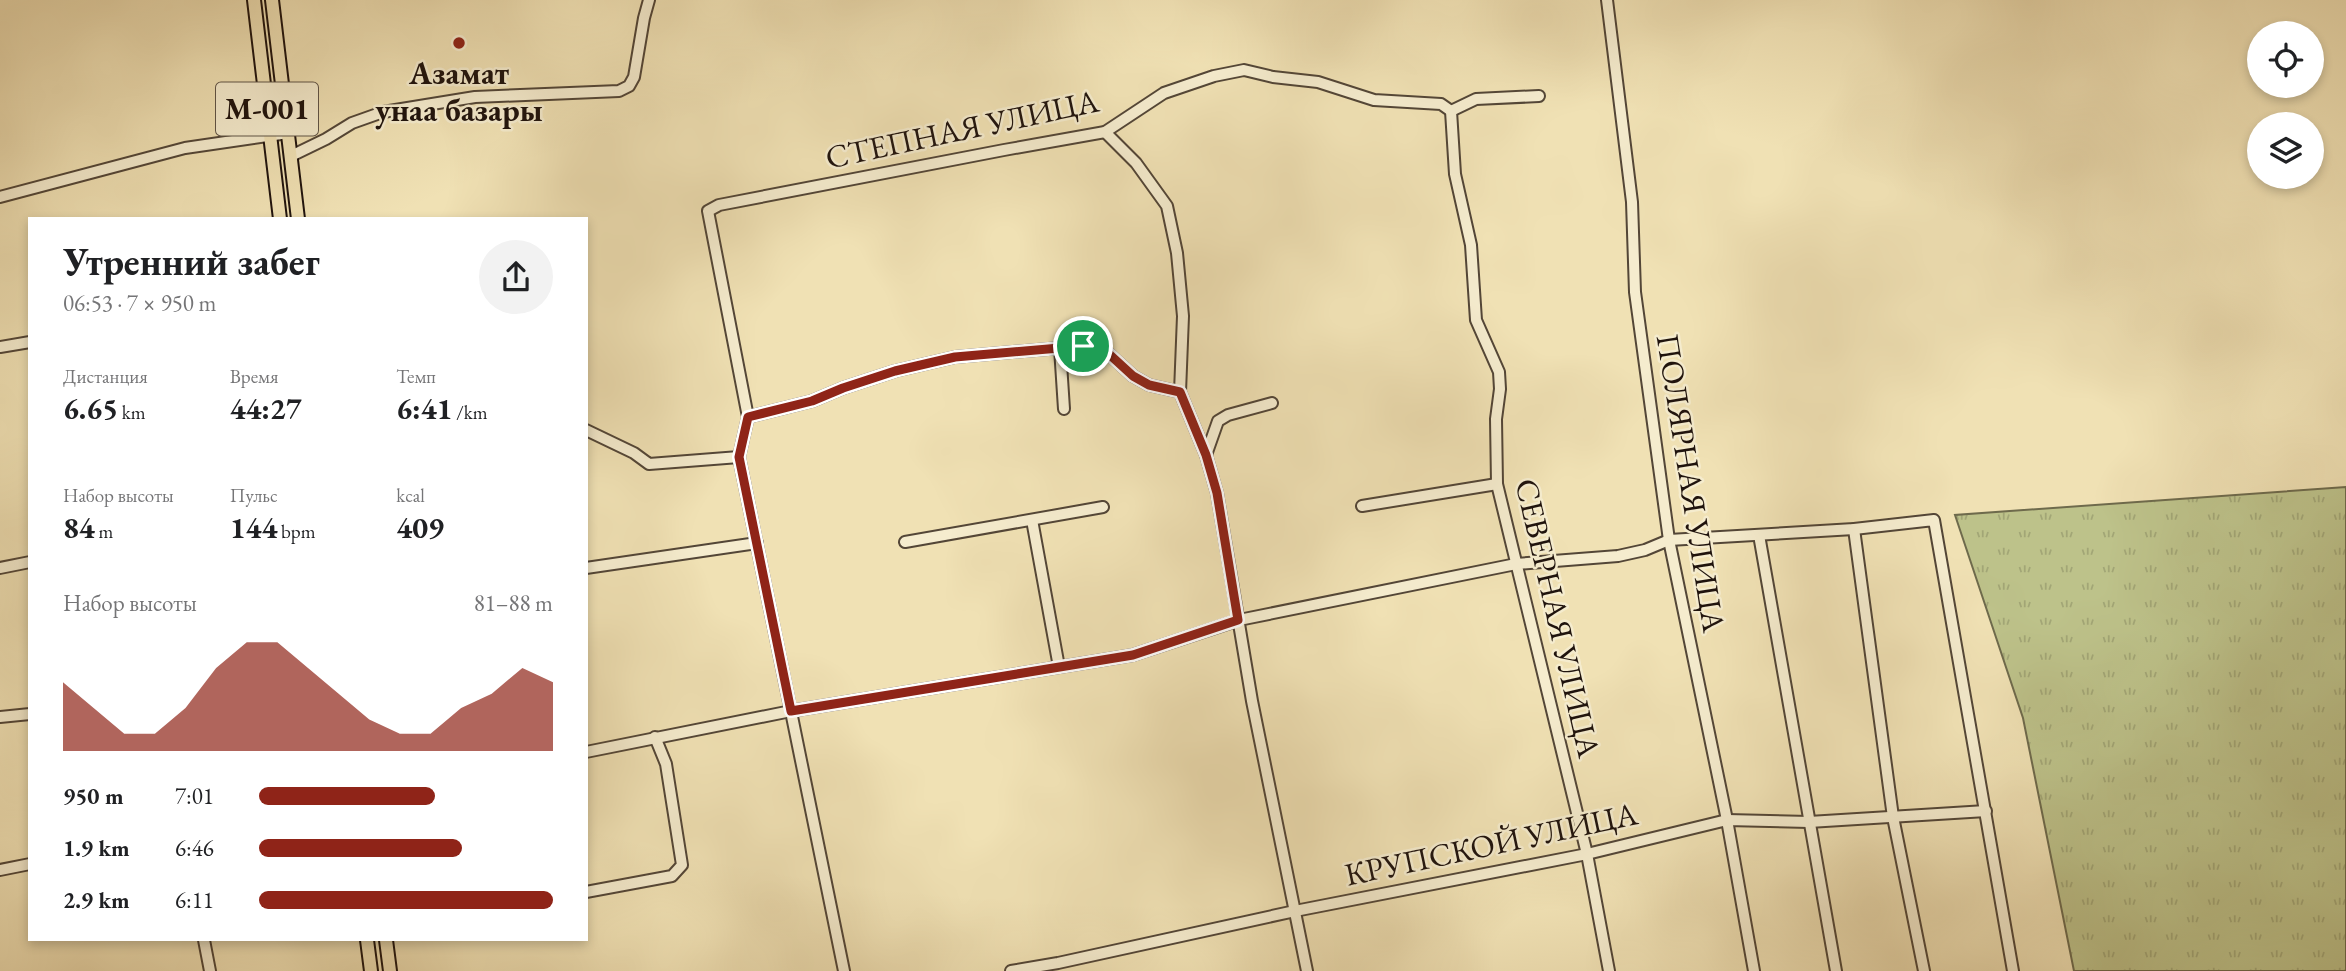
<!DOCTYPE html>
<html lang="ru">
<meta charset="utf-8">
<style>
:root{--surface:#fff;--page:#f2f2f2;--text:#202124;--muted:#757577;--accent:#8f2418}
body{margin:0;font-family:"EB Garamond",serif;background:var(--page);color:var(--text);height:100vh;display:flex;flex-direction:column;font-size:26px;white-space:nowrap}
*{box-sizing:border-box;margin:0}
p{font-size:23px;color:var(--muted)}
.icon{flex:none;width:38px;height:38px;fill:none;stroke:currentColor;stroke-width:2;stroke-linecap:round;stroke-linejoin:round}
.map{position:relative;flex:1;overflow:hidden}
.panel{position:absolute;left:28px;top:217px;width:560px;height:724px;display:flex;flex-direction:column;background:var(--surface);border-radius:0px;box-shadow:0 4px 10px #0003}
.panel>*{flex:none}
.fabs{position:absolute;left:2247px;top:21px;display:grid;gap:14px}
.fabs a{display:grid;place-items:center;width:77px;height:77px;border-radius:50%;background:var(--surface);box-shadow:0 4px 10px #0003;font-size:35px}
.pin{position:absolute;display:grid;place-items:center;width:60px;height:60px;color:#fff;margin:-30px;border:4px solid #fff;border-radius:50%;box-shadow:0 2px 7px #0007}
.round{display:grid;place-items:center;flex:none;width:74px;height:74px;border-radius:37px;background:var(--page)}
.headline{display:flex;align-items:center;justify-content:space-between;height:119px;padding:0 35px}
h1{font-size:38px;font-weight:700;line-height:52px}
.figures{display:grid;grid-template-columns:repeat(3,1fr);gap:10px;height:119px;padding:7px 35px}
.figures div{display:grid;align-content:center}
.figures b{font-size:30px;font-weight:700}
.figures small{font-size:19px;font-weight:400}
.figures p{font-size:19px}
.chart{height:196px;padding:14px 35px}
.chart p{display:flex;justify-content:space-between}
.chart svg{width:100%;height:126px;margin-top:7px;fill:var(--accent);opacity:.7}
ul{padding:0 35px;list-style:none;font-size:23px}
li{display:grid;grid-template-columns:112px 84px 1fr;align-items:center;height:52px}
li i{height:18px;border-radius:9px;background:var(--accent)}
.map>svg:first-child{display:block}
.grass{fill:url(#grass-tufts);stroke:#6e6a4c;stroke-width:2}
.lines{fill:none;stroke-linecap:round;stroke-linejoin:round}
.minor-casing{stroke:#534637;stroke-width:14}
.major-casing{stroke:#1f130d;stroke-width:16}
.minor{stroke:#f5ecce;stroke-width:10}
.major{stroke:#f0e1b4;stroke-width:12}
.route-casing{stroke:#fff;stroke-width:14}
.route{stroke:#8f2418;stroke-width:9}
.poi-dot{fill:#8f2418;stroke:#f5ecce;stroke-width:2.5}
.labels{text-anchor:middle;stroke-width:5;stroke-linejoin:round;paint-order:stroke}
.shield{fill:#f5ecce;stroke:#5f5447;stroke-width:2}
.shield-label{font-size:30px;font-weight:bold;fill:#1f130d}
.poi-label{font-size:32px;font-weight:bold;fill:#1f130d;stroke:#f5ecce}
.street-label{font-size:32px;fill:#1f130d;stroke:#f5ecce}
</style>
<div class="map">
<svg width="2346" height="971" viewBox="0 0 2346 971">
<defs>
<pattern id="grass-tufts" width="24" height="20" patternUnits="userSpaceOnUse" patternTransform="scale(1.75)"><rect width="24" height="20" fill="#bdc28a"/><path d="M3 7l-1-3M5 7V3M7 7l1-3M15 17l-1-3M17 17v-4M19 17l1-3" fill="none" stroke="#a2a676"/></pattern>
</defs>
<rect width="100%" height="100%" fill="#f0e1b4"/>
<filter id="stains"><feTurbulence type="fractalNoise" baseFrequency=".00286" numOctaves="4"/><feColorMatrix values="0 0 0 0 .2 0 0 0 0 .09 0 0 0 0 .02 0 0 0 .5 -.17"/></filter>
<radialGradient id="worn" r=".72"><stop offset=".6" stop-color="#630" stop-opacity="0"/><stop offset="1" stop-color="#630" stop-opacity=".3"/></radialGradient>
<polygon class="grass" points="2346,487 2346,971 2074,971 2023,718 1955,515"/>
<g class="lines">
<defs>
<g id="minor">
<polyline points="1607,0 1632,202 1635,292 1669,540 1727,820 1754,971"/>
<polyline points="1451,111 1455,174 1471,245 1476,320 1499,372 1500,389 1496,419 1497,484 1587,854 1609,971"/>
<polyline points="1451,111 1476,99 1539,96"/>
<polyline points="1105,132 1136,163 1167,206 1177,253 1183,316 1180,392 1206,455 1217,493 1252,701 1307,971"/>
<polyline points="291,156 326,139 352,123 383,112 475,97 619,91 629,86 634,77 644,18 649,0"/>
<polyline points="0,197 185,148 288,133"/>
<polyline points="0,347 30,342"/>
<polyline points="1060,348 1064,409"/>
<polyline points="748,417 812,401 843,388 895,371 955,357 1083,346 1109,354 1133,376 1149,385 1180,392"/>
<polyline points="586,430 634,453 649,464 739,457"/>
<polyline points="1206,455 1218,421 1228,415 1272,403"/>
<polyline points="1362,506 1497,484"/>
<polyline points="1032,520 1059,667"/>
<polyline points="1854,529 1893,817 1924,971"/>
<polyline points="1759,535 1836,971"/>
<polyline points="905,542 1103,507"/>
<polyline points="0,568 30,562"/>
<polyline points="586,568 757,543"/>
<polyline points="0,717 30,714"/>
<polyline points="586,752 791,711 1133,655 1239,620 1516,564 1618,556 1645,550 1669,540 1854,529 1934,520 2013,971"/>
<polyline points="0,870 30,864"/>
<polyline points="586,892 672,876 682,865 666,764 655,737"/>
<polyline points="204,940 210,971"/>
<polyline points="844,971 739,457 748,417 708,211 719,205 1004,150 1105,132 1164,93 1214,76 1244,70 1273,77 1318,82 1374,100 1441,104 1451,111"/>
<polyline points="1011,971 1058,963 1295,911 1587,854 1727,820 1809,822 1986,811"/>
</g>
<g id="major">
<polyline points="254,0 280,219"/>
<polyline points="272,0 298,219"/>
<polyline points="367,940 371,971"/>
<polyline points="386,940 390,971"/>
</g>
</defs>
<use href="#minor" class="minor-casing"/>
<use href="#major" class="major-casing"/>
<use href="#minor" class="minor"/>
<use href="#major" class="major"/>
</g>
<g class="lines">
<defs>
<polygon id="route" points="1083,346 1109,354 1133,376 1149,385 1180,392 1206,455 1217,493 1238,620 1133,655 791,711 739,457 748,417 812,401 843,388 895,371 955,357"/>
</defs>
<use href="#route" class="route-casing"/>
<use href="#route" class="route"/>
</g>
<circle class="poi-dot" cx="459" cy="43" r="7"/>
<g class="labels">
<rect class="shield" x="216" y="82.5" width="102" height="53" rx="5"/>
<g class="shield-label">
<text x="267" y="119">M-001</text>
</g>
<g class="poi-label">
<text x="459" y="84">Азамат<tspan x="459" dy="37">унаа базары</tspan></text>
</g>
<g class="street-label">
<text transform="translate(962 129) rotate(-12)" y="11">СТЕПНАЯ УЛИЦА</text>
<text transform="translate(1691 483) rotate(81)" y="11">ПОЛЯРНАЯ УЛИЦА</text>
<text transform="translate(1558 618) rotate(77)" y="11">СЕВЕРНАЯ УЛИЦА</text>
<text transform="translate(1491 844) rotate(-12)" y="11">КРУПСКОЙ УЛИЦА</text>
</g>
</g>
<rect width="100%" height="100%" filter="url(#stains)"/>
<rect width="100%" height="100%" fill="url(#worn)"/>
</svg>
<div class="fabs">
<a><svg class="icon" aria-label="locate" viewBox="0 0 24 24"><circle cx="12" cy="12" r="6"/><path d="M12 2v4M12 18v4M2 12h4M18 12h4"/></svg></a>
<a><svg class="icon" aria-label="layers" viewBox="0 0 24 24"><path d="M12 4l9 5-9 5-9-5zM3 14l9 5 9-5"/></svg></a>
</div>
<div class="pin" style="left:1083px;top:346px;background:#1e9e55"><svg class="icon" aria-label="arrive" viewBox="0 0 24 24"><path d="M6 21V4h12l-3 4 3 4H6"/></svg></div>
<section class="panel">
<div class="headline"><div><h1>Утренний забег</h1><p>06:53 · 7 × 950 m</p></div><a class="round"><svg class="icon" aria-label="share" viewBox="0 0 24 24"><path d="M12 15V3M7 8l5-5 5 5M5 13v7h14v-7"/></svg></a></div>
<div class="figures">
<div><p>Дистанция</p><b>6.65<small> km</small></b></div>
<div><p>Время</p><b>44:27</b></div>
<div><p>Темп</p><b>6:41<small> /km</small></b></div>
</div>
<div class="figures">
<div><p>Набор высоты</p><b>84<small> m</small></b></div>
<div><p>Пульс</p><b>144<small> bpm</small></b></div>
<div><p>kcal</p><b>409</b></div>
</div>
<div class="chart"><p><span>Набор высоты</span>81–88 m</p>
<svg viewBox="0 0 160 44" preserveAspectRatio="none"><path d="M0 44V20L10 29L20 38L30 38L40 29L50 15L60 6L70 6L80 15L90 24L100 33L110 38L120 38L130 29L140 24L150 15L160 20V44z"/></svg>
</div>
<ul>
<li><b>950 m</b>7:01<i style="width:60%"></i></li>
<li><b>1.9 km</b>6:46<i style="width:69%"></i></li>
<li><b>2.9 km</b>6:11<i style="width:100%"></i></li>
</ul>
</section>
</div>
